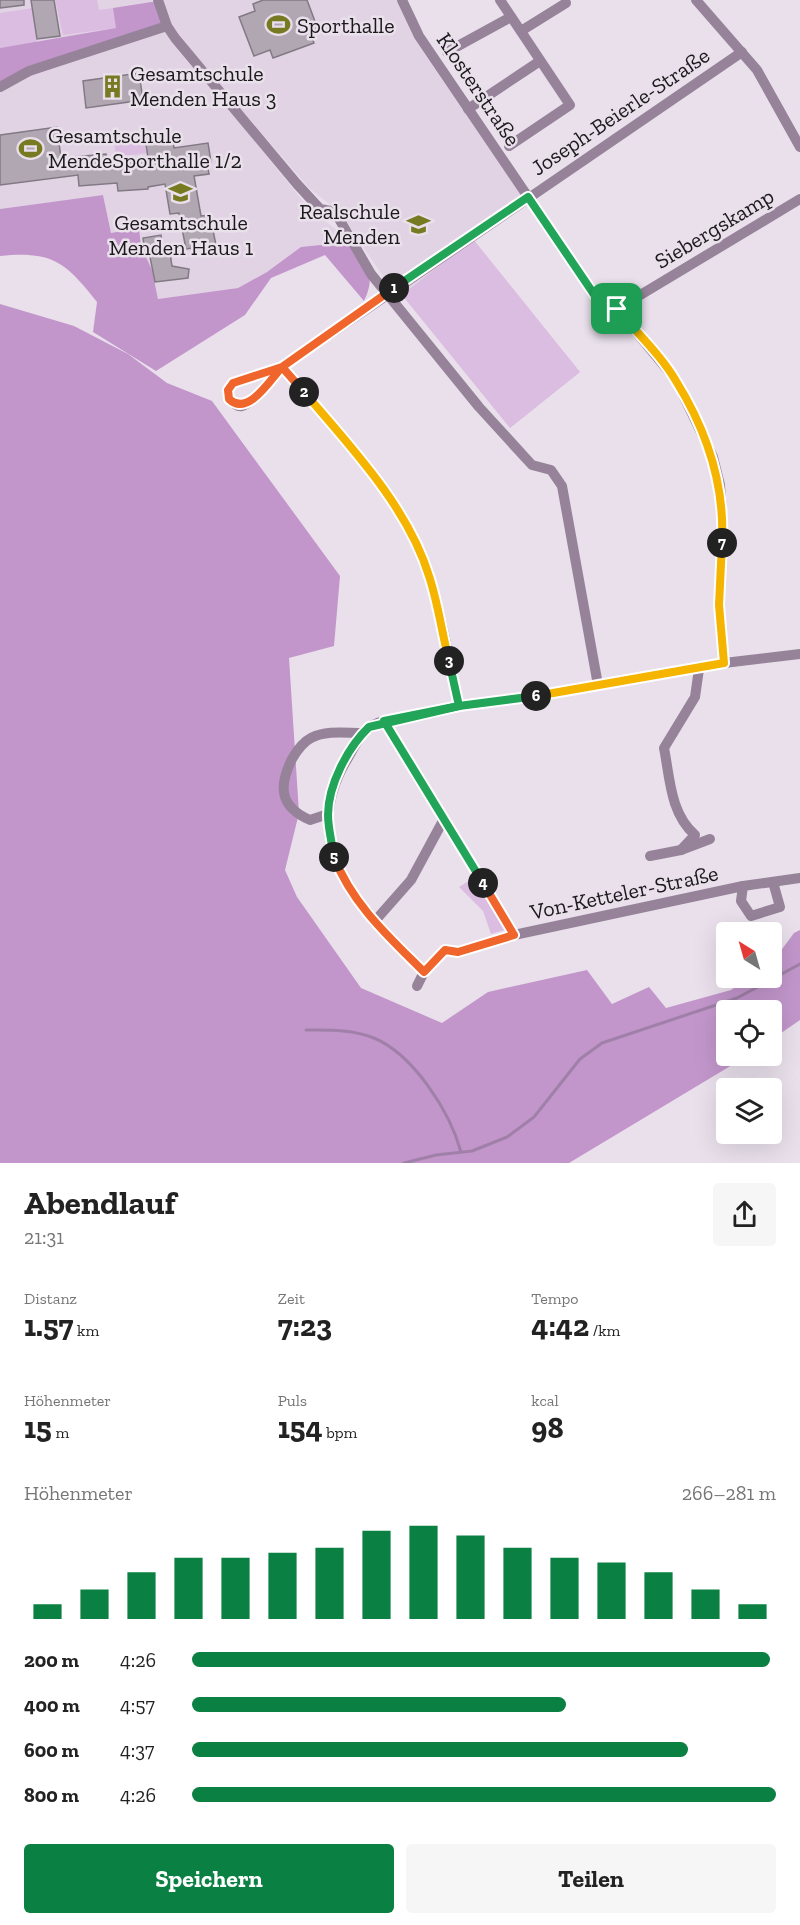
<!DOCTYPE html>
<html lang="de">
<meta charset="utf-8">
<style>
:root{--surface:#fff;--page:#f6f6f6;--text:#222;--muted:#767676;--accent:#0b8043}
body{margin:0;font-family:"Zilla Slab",serif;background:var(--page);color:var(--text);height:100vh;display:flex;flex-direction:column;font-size:22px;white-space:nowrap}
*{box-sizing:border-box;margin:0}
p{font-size:20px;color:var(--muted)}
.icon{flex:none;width:33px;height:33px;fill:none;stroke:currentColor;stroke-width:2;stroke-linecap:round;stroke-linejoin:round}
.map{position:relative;height:1163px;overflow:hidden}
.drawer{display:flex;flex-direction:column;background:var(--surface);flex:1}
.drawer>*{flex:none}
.needle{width:39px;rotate:323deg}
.controls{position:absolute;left:716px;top:922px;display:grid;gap:12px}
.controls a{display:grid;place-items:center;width:66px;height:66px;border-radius:6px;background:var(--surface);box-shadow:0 6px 24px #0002;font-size:30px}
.pin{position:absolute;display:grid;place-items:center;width:51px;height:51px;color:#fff;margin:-26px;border-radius:12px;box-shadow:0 3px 9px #0006}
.km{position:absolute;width:30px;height:30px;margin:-15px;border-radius:50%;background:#222;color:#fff;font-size:16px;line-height:30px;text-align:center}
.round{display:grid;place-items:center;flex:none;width:63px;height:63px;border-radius:6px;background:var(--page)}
.summary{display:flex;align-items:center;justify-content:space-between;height:102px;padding:0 24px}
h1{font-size:33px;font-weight:700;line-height:45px}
.metrics{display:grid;grid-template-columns:repeat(3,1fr);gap:9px;height:102px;padding:6px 24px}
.metrics div{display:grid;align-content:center}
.metrics b{font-size:30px;font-weight:700}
.metrics small{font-size:16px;font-weight:400}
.metrics p{font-size:16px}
.chart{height:168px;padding:12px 24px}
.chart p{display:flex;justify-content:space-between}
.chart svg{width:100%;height:108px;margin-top:6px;stroke:var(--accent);stroke-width:6}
.cta{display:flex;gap:12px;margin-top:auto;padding:12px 24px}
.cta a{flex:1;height:69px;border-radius:6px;background:var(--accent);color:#fff;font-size:24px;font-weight:700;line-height:69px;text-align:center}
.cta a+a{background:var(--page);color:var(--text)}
ul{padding:0 24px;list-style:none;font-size:20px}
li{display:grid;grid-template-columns:96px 72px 1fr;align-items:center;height:45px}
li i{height:15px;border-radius:8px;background:var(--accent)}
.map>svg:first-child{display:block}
.built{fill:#e1d3e4}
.green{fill:#dbbde1}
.forest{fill:#c296cb}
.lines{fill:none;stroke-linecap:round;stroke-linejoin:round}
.stream{stroke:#a080a8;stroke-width:3}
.building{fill:#b0a7b2;stroke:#817983;stroke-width:1.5}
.street{stroke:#96839a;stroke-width:10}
.split-1-casing{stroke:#fff;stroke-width:12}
.split-2-casing{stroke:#fff;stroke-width:12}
.split-3-casing{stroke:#fff;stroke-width:12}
.split-4-casing{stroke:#fff;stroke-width:12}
.split-5-casing{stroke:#fff;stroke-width:12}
.split-6-casing{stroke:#fff;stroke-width:12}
.split-7-casing{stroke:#fff;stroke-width:12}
.split-8-casing{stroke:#fff;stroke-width:12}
.split-1{stroke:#22a559;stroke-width:8}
.split-2{stroke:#f0652b;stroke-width:8}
.split-3{stroke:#f5b400;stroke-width:8}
.split-4{stroke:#22a559;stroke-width:8}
.split-5{stroke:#f0652b;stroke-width:8}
.split-6{stroke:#22a559;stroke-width:8}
.split-7{stroke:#f5b400;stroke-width:8}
.split-8{stroke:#f5b400;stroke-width:8}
.labels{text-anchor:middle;stroke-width:5;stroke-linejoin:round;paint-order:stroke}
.poi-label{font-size:22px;fill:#1c191d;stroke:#e9e0eb;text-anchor:start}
.street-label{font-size:22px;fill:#1c191d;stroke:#e9e0eb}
</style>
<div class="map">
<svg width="800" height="1163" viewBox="0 0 800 1163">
<rect width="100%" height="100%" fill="#e9e0eb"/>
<g class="built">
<polygon points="0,0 151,0 170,35 306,205 351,242 267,272 238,288 158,299 152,270 141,246 139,228 111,233 103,195 0,209"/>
<polygon points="158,0 398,0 528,197 473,239 580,372 510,428 402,295 386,281 340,212 310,189 173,31"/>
</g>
<g class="green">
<polygon points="55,0 97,0 99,10 113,8 117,28 63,35"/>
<polygon points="39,7 34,22 37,43 0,48 0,13"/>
<polygon points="145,137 147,153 116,157 114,141"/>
<polygon points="473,239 580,372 510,428 402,295"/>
<polygon points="475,877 508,929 491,934 483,911 459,887"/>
</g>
<g class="forest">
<polygon points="158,1 167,26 0,87 0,48 116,28 113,8"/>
<path d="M103 195 111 233 139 228 141 246 152 270 158 299 238 288 267 272 301 247 351 242C366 265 377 274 364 301L325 255 271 278 245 315 156 371 93 332 97 302C65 262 53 251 0 256V209Z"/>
<polygon points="0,304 74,326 128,354 167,383 212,401 340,576 334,646 289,658 299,813 285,870 297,897 361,988 442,1023 488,992 587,970 612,1004 649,987 666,1008 731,990 750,978 771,978 771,964 794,933 800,930 800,1020 771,1040 771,1011 726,1011 726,1056 747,1056 569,1163 0,1163"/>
</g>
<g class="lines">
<g class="stream">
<path d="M306 1030C328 1030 352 1029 374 1038 414 1055 450 1112 461 1152"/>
<polyline points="404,1163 436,1155 472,1151 507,1137 534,1117 580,1059 602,1043 737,998 800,964"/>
</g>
</g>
<g class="building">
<polygon points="0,0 24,0 24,5 0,8"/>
<polygon points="31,0 54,0 60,36 37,39"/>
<polygon points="263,0 307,0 319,32 311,35 314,43 273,58 270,50 254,56 239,17 255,11 253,4"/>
<polygon points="139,73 143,100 86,108 83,81"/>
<polygon points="57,127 61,158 106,154 107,162 148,158 145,137 172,133 174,148 208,143 211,162 207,163 209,174 194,176 201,216 210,215 216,245 186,249 179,213 170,214 165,184 148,187 148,189 118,191 117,183 79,186 78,175 0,185 0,135"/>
<polygon points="161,235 163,248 167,248 168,254 170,253 172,266 189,269 188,278 155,282 150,257 145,252 143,238"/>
</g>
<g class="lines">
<g class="street">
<polyline points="158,0 167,26 175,38 297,184 320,209 331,211 338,217 371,274 479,407 532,465 551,470 562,486 598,685"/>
<polyline points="402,0 419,36 606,312 617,309 676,380 713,457 720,485 723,526 719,605 724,663"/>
<polyline points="500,0 570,105 509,146"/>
<polyline points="696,0 757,70 800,147"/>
<polyline points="521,31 566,3"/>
<polyline points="447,52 511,17"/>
<polyline points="0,87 29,71 167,26"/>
<polyline points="468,109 540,61"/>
<polyline points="617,309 800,199"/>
<path d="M282 367 233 383 228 390 229 398C233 402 236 407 242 406 253 404 274 375 282 367L742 52"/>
<path d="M282 367C334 427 405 499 429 576 443 617 449 663 459 706"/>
<path d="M384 721 514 935 458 952 445 950 424 972C368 915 295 850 345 763 356 745 362 726 384 721Z"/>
<polyline points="384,721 459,706 547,694 724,663 800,654"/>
<path d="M328 814 310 820C280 807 278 787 292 759 296 752 303 742 311 738 327 730 345 733 362 733"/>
<path d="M681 850 695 835C670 813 670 778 664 748L695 697 699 669"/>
<polyline points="650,856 681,850 710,839"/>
<polyline points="743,886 741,901 751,916 780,907 773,882"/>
<polyline points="374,922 411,880 444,819"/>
<polyline points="514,935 743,886 800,878"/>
<polyline points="417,986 424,972"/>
</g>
</g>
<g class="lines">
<defs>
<polyline id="split-1" points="394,288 528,197 606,312 617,309"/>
<path id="split-2" d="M304 392 282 367C270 380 248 417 229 399L228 390 233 383 282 367 394 288"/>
<path id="split-3" d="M304 392C350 446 408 507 429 576 438 603 442 633 449 661"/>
<polyline id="split-4" points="449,661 459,706 384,721 483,883"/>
<path id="split-5" d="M334 857C352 904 389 937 424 972L445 950 458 952 514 935 483 883"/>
<path id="split-6" d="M334 857C332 843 328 828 328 815 328 785 348 747 369 727L459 706 536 696"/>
<polyline id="split-7" points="536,696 724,663 719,605 722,543"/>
<path id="split-8" d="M617 309C636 332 661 355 676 381 707 431 725 484 722 543"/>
</defs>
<use href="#split-1" class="split-1-casing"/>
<use href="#split-2" class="split-2-casing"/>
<use href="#split-3" class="split-3-casing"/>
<use href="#split-4" class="split-4-casing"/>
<use href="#split-5" class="split-5-casing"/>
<use href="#split-6" class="split-6-casing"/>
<use href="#split-7" class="split-7-casing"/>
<use href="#split-8" class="split-8-casing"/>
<use href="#split-1" class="split-1"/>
<use href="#split-2" class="split-2"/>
<use href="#split-3" class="split-3"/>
<use href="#split-4" class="split-4"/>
<use href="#split-5" class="split-5"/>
<use href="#split-6" class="split-6"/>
<use href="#split-7" class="split-7"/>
<use href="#split-8" class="split-8"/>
</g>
<defs>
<symbol id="stadium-bare" viewBox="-9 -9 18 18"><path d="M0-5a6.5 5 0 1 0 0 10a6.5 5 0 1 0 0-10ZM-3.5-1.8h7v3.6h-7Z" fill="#787a22" stroke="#e9e0eb" stroke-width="2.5" paint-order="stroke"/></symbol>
<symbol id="building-bare" viewBox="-9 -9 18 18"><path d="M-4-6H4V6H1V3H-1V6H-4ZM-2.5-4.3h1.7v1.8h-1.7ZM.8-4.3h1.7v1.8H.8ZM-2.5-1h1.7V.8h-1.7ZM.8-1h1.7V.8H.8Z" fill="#787a22" stroke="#e9e0eb" stroke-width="2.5" paint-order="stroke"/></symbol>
<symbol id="school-bare" viewBox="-9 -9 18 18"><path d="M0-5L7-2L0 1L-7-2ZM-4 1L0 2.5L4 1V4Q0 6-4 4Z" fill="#787a22" stroke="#e9e0eb" stroke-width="2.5" paint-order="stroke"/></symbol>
</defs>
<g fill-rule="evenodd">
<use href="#stadium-bare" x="262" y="8" width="33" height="33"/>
<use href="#building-bare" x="96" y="70" width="33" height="33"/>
<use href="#stadium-bare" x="14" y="132" width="33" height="33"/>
<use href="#school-bare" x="164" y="176" width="33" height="33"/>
<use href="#school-bare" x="402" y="208" width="33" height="33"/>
</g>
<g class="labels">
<g class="poi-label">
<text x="297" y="33">Sporthalle</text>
<text x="130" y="81">Gesamtschule<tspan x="130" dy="25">Menden Haus 3</tspan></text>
<text x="48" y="143">Gesamtschule<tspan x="48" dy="25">MendeSporthalle 1/2</tspan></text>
<text x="400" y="219" text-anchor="end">Realschule<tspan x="400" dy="25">Menden</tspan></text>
<text x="181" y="230" text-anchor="middle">Gesamtschule<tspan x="181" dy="25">Menden Haus 1</tspan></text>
</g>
<g class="street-label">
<text transform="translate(479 89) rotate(56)" y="8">Klosterstraße</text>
<text transform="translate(620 111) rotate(-34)" y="8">Joseph-Beierle-Straße</text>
<text transform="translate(714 228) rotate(-31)" y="8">Siebergskamp</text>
<text transform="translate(624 892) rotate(-12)" y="8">Von-Ketteler-Straße</text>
</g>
</g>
</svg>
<div class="controls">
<a><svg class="needle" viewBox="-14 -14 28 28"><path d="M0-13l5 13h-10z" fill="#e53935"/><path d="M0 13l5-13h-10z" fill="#767676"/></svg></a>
<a><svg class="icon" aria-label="locate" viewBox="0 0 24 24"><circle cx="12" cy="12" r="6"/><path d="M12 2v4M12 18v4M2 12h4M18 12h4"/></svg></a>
<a><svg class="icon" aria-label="layers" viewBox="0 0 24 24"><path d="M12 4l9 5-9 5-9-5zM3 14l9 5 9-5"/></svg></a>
</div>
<div class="pin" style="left:617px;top:309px;background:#1e9e55"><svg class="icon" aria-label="arrive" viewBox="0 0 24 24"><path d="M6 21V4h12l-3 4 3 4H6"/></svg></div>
<b class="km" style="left:394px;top:288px">1</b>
<b class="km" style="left:304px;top:392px">2</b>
<b class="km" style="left:449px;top:661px">3</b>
<b class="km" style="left:483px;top:883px">4</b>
<b class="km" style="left:334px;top:857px">5</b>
<b class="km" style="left:536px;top:696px">6</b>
<b class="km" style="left:722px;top:543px">7</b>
</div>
<section class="drawer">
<div class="summary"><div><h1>Abendlauf</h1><p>21:31</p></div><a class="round"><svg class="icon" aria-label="share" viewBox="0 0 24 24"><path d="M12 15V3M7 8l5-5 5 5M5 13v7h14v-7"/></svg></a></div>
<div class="metrics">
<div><p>Distanz</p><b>1.57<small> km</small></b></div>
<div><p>Zeit</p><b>7:23</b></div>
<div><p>Tempo</p><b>4:42<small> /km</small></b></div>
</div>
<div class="metrics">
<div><p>Höhenmeter</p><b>15<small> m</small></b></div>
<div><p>Puls</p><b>154<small> bpm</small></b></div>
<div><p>kcal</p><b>98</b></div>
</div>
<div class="chart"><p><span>Höhenmeter</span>266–281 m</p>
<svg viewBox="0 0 160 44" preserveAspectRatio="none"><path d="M5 44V38M15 44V32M25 44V25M35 44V19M45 44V19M55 44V17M65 44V15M75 44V8M85 44V6M95 44V10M105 44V15M115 44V19M125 44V21M135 44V25M145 44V32M155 44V38"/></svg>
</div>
<ul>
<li><b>200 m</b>4:26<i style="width:99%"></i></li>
<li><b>400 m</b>4:57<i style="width:64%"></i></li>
<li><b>600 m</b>4:37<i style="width:85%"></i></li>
<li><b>800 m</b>4:26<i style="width:100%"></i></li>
</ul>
<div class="cta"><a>Speichern</a><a>Teilen</a></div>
</section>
